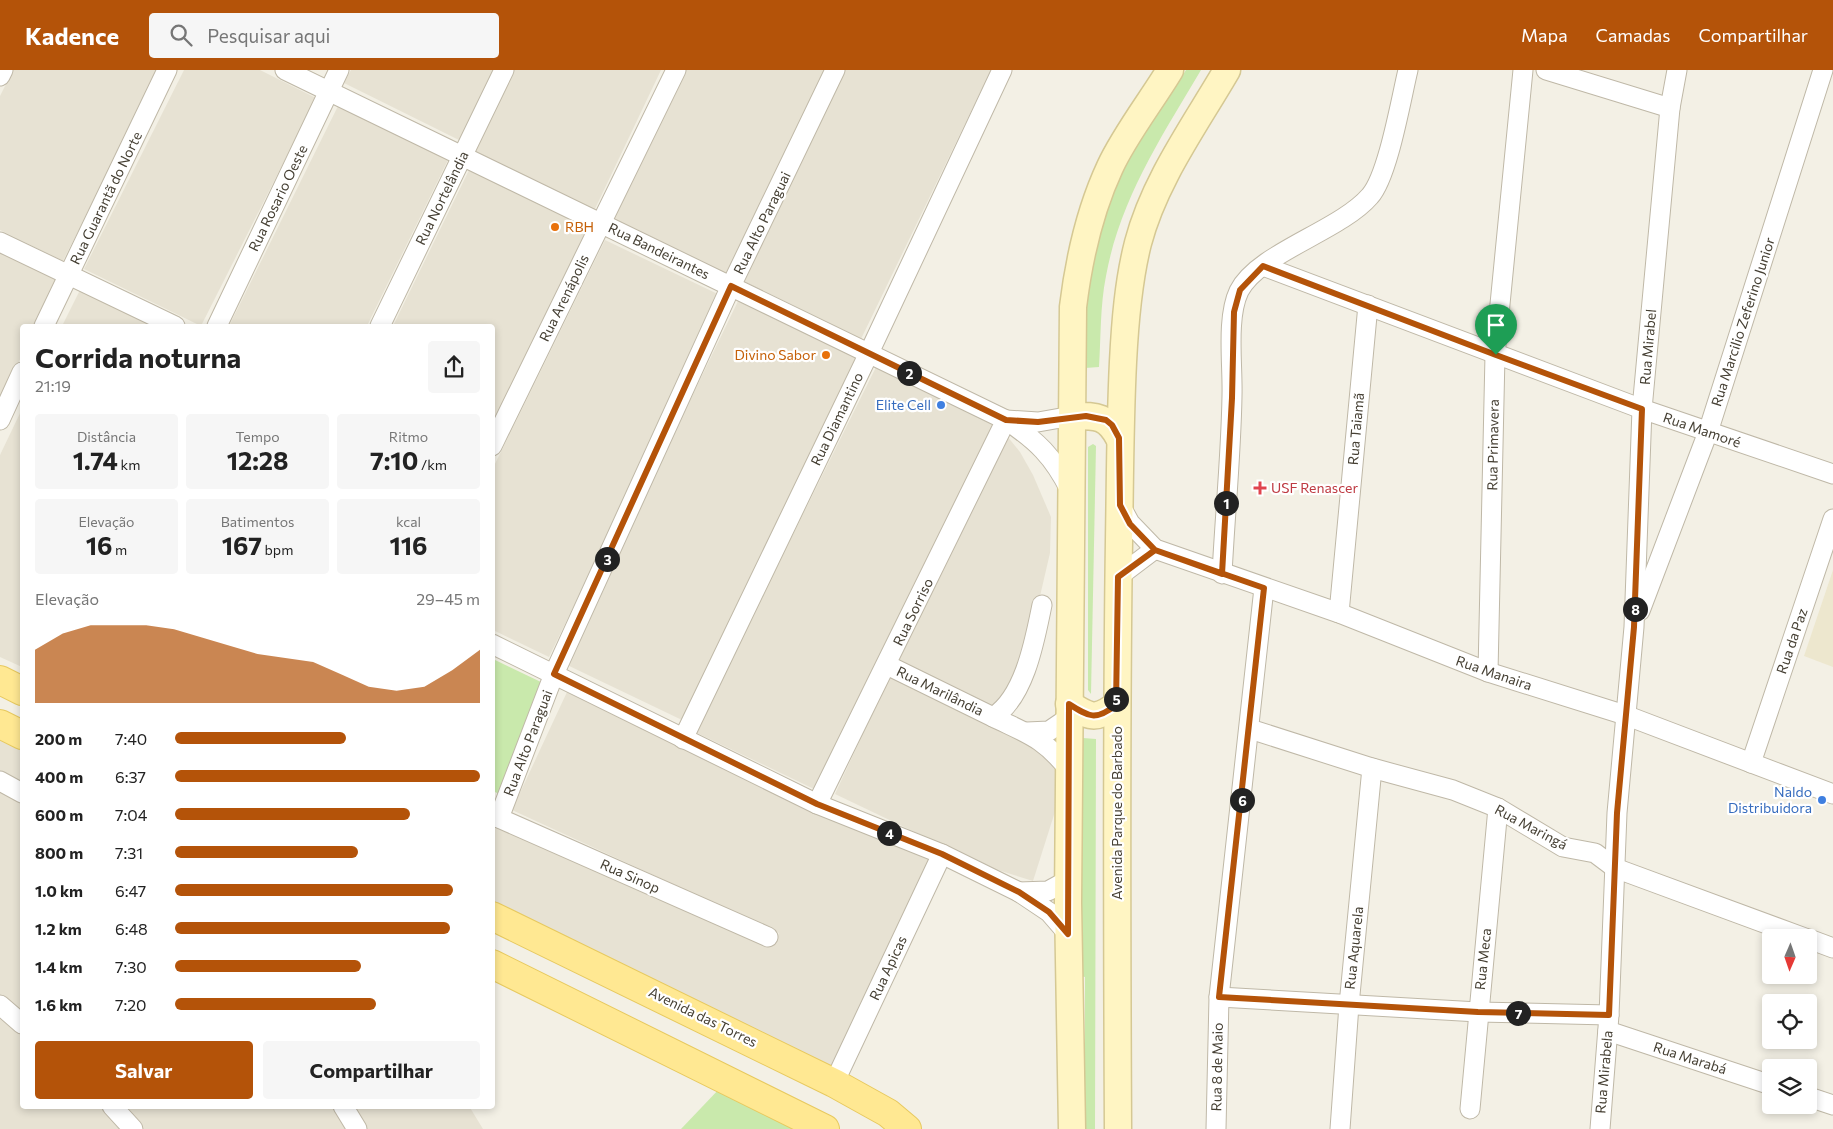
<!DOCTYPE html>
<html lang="pt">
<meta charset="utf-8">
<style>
:root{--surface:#fff;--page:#f6f6f6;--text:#222;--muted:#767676;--accent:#b45309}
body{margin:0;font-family:Commissioner,sans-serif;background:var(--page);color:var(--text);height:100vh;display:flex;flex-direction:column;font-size:19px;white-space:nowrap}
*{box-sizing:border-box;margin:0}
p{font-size:16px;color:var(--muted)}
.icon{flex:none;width:28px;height:28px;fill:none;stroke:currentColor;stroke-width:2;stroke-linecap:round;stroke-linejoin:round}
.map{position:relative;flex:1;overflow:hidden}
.sheet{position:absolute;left:20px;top:254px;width:475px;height:785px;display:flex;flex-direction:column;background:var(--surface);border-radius:5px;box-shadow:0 2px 8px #0003}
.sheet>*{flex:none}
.needle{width:32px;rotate:182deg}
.controls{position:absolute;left:1762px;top:859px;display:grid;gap:10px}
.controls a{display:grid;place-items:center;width:55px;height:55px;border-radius:5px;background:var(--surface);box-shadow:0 2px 8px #0003;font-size:25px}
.pin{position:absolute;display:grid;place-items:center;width:42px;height:42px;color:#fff;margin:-51px -21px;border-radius:50% 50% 50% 0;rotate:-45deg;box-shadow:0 0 5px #0007}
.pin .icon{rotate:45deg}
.km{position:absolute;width:25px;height:25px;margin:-12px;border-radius:50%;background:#222;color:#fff;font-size:14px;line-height:25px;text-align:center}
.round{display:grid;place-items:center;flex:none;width:52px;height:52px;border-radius:5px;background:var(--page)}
.overview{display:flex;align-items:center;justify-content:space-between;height:85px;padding:0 15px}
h1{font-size:28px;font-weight:700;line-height:38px}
.metrics{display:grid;grid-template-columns:repeat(3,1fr);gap:8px;height:85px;padding:5px 15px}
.metrics div{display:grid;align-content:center;border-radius:5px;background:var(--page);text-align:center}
.metrics b{font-size:25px;font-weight:700}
.metrics small{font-size:14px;font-weight:400}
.metrics p{font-size:14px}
.chart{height:140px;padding:10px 15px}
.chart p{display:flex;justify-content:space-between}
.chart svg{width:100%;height:90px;margin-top:5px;fill:var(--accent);opacity:.7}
.cta{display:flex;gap:10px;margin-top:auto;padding:10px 15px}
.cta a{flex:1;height:58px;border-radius:5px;background:var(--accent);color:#fff;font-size:20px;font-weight:700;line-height:58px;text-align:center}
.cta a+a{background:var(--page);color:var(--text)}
ul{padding:0 15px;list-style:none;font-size:16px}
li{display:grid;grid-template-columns:80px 60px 1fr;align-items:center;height:38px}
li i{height:12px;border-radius:6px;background:var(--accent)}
header{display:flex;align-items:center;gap:30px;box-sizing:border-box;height:70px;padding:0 25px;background:var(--accent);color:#fff}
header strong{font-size:24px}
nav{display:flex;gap:28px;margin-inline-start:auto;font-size:18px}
.search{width:350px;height:45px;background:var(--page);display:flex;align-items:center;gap:12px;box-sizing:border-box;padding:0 18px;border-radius:5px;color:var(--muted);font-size:19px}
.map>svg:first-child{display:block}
.residential{fill:#e7e2d3}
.education{fill:#ede7ce}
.green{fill:#c9e9ac}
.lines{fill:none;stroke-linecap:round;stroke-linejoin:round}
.minor-casing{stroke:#bfb8a7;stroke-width:21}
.secondary-casing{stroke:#d5c893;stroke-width:29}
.primary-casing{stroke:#e7c95f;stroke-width:30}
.minor{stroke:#fff;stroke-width:19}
.secondary{stroke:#fff5c3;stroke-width:26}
.primary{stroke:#ffe892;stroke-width:28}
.route-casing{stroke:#fff;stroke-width:10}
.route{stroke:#b45309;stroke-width:6}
.food-dot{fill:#e8710a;stroke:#fff;stroke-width:2}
.shop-dot{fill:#3f7fe0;stroke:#fff;stroke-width:2}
.health-dot{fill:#e0444e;stroke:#fff;stroke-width:2}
.labels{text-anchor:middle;stroke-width:4.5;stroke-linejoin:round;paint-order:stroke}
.street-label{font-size:14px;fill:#464034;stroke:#fff}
.food-label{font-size:14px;fill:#c56008;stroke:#fff;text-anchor:start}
.shop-label{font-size:14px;fill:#366cbe;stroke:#fff;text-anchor:end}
.health-label{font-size:14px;fill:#be3a42;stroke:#fff;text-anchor:start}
</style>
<header>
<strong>Kadence</strong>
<div class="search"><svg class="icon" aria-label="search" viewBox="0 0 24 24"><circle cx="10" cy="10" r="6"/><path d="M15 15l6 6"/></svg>Pesquisar aqui</div>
<nav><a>Mapa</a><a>Camadas</a><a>Compartilhar</a></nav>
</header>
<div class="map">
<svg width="1833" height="1059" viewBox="0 0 1833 1059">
<rect width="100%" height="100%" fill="#f3f0e5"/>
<g class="residential">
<polygon points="13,0 159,0 63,191 0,160 0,26"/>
<polygon points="184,0 260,0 316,28 201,256 84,199"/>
<polygon points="351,0 496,0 461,71 344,13"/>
<polygon points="514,0 661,0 594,141 474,82"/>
<polygon points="679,0 827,0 727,206 607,147"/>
<polygon points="844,0 991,0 861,269 741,210"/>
<polygon points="339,34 449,88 367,256 229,256"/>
<polygon points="470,98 591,155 493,356 492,256 393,256"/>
<polygon points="605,170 724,227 549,587 493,560 492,400"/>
<polygon points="0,171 62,202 36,256 22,256 22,285 0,332"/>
<polygon points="84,212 175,256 62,256"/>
<polygon points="740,227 861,284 682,650 563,593"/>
<polygon points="879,291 999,350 814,719 695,662"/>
<polygon points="22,339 22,597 0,587 0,385"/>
<polygon points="1007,366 1020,382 1033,405 1051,447 1050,483 1028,578 995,640 896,594"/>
<polygon points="891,603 1057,680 1066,707 1033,811 988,797 835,724"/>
<polygon points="567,622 929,789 832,998 493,832 492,748 772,876 779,863 512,740"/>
<polygon points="0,669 22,680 22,1036 469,1036 483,1059 0,1059"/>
</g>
<polygon class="education" points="1833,500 1833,597 1804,586"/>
<g class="green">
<path d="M1186 0H1201C1162 66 1120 129 1106 206 1100 236 1101 267 1099 297L1085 298C1084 234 1091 162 1121 104 1140 68 1165 34 1186 0Z"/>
<polygon points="1093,374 1096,376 1091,624 1088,620 1088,377"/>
<polygon points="493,589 543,613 501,725 493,721"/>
<polygon points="1083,668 1096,669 1095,1059 1085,1059 1085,907 1081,906"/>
<polygon points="721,1017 802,1059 681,1059"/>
</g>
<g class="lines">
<defs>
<g id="minor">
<polyline points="285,0 1006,350 817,734"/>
<polyline points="1546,0 1670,38"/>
<polyline points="0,6 3,0"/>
<polyline points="0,172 175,256"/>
<polyline points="1263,196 1642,339 1833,404"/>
<polyline points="44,256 167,0"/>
<polyline points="217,256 339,0"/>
<polyline points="380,256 504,0"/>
<polyline points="0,350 22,302"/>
<polyline points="492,376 676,0"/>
<path d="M1070 420C1053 386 1037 371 1006 350L1038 352 1072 346"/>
<polyline points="1120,435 1130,453 1155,479 1339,543 1488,602 1625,645 1833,724"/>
<path d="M1222 504C1225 445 1231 385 1232 326 1233 296 1226 248 1239 221 1258 183 1340 161 1370 126 1388 106 1401 29 1408 0"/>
<polyline points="1118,507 1155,479"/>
<polyline points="1640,541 1708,362 1823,0"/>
<polyline points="1339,543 1368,235"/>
<polyline points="492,574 817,734 942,784 1019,822"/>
<path d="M887 595 993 647C1025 627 1035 569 1042 535"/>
<polyline points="1488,602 1495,285 1523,0"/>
<path d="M993 647C1028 664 1044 668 1069 700"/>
<polyline points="1250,659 1372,698 1453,720 1498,738 1563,777 1595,783 1615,798 1805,868"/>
<polyline points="1027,662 1049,661 1068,648"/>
<polyline points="683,669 869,283 1002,0"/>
<polyline points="1751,693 1833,449"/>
<polyline points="0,711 22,723"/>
<polyline points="492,745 768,867"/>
<polyline points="499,748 554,604 731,216 835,0"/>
<polyline points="1068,810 1048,821 1019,822 1049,842 1068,864"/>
<polyline points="1809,869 1833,878"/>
<polyline points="1219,927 1478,942 1609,945"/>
<polyline points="0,935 22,954"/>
<polyline points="1608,961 1771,1015"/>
<polyline points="834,1013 942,784"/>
<polyline points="1809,1027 1833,1035"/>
<polyline points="112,1036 133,1059"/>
<polyline points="343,1036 357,1059"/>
<polyline points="1470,1039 1498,738"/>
<polyline points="1216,1059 1219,927 1264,518"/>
<polyline points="1340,1059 1349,935 1372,698"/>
<polyline points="1600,1059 1609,945 1617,743 1634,557 1642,339 1670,38 1677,0"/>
</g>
<g id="secondary">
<path d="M1072 346C1096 346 1107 345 1119 368"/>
<path d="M1069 634C1089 647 1096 651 1116 635"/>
<path d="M1072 1059 1068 833 1073 237C1079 188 1089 142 1110 97 1124 66 1152 30 1170 0"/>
<path d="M1118 1059C1117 863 1116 667 1119 471 1120 411 1120 352 1123 292 1125 253 1128 212 1138 173 1154 111 1195 55 1227 0"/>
</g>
<g id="primary">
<polyline points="0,610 22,621"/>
<polyline points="0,654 22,665"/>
<polyline points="492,846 834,1013 888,1043 907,1059"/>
<polyline points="492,894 825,1059"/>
</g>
</defs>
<use href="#minor" class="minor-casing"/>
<use href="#secondary" class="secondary-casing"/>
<use href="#primary" class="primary-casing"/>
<use href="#minor" class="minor"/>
<use href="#secondary" class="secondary"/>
<use href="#primary" class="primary"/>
</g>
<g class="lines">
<defs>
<path id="route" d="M1496 285 1263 196 1240 220 1234 242 1232 328 1222 504 1155 480 1130 454 1120 435 1119 368 1112 355 1106 350 1086 346 1038 352 1006 350 731 216 554 604 817 734 942 784 1019 822 1049 842 1068 864 1069 634C1089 647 1096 651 1116 635L1118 507 1155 480 1264 518 1219 927 1478 942 1609 945 1617 743 1634 557 1642 339 1496 285"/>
</defs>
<use href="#route" class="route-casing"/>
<use href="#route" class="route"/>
</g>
<g class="food-dot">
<circle cx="555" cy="157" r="5"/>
<circle cx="826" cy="285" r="5"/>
</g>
<g class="shop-dot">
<circle cx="941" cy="335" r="5"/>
<circle cx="1822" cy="730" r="5"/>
</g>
<path class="health-dot" d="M1257.5 410.5h5v5h5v5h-5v5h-5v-5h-5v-5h5z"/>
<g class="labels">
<g class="street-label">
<text transform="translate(106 128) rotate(-64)" y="5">Rua Guarantã do Norte</text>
<text transform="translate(278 128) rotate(-64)" y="5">Rua Rosario Oeste</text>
<text transform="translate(442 128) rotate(-64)" y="5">Rua Nortelândia</text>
<text transform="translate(762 153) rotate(-64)" y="5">Rua Alto Paraguai</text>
<text transform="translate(659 181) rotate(26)" y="5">Rua Bandeirantes</text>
<text transform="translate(564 228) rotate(-64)" y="5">Rua Arenápolis</text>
<text transform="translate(1743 252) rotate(-72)" y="5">Rua Marcilio Zeferino Junior</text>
<text transform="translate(1648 277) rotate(-85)" y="5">Rua Mirabel</text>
<text transform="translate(837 349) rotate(-64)" y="5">Rua Diamantino</text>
<text transform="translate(1356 359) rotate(-85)" y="5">Rua Taiamã</text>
<text transform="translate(1702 360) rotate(19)" y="5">Rua Mamoré</text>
<text transform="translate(1493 375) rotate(-89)" y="5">Rua Primavera</text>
<text transform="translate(913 542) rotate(-64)" y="5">Rua Sorriso</text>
<text transform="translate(1792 571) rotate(-71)" y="5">Rua da Paz</text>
<text transform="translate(1494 603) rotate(19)" y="5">Rua Manaira</text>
<text transform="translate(940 621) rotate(26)" y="5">Rua Marilândia</text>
<text transform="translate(528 673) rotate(-69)" y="5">Rua Alto Paraguai</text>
<text transform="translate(1117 743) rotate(-90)" y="5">Avenida Parque do Barbado</text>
<text transform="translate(1531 757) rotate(28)" y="5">Rua Maringá</text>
<text transform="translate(630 806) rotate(24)" y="5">Rua Sinop</text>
<text transform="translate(1354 878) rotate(-84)" y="5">Rua Aquarela</text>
<text transform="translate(1483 889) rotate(-84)" y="5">Rua Meca</text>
<text transform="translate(888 898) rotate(-65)" y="5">Rua Apicas</text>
<text transform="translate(703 947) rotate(26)" y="5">Avenida das Torres</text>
<text transform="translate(1690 988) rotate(18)" y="5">Rua Marabá</text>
<text transform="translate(1217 997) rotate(-89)" y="5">Rua 8 de Maio</text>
<text transform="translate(1604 1002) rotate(-85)" y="5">Rua Mirabela</text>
</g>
<g class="food-label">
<text x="565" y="162">RBH</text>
<text x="816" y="290" text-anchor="end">Divino Sabor</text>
</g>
<g class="shop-label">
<text x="931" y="340">Elite Cell</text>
<text x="1812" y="727">Naldo<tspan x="1812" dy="16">Distribuidora</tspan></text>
</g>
<g class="health-label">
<text x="1271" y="423">USF Renascer</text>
</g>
</g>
</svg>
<div class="controls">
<a><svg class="needle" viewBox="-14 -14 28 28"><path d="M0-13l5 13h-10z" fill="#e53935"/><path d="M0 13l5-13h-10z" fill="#767676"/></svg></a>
<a><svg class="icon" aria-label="locate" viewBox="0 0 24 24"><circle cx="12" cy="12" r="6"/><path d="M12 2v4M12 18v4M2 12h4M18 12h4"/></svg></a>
<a><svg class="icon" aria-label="layers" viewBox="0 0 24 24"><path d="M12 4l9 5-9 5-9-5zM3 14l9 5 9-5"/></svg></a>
</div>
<div class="pin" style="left:1496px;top:285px;background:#1e9e55"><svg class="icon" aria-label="arrive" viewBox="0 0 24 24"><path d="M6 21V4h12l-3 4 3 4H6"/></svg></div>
<b class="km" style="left:1226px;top:433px">1</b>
<b class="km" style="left:909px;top:303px">2</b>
<b class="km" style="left:607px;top:489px">3</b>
<b class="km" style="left:889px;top:763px">4</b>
<b class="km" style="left:1116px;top:629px">5</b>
<b class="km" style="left:1242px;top:730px">6</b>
<b class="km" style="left:1518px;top:943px">7</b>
<b class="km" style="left:1635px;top:539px">8</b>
<section class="sheet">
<div class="overview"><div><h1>Corrida noturna</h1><p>21:19</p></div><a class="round"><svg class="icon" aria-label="share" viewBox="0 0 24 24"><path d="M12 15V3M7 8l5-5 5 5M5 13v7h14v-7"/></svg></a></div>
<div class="metrics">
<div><p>Distância</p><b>1.74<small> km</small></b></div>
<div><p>Tempo</p><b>12:28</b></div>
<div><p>Ritmo</p><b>7:10<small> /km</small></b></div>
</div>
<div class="metrics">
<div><p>Elevação</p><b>16<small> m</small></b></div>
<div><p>Batimentos</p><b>167<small> bpm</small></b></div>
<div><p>kcal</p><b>116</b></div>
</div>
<div class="chart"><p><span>Elevação</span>29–45 m</p>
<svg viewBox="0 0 160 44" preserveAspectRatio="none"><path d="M0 44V18L10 10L20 6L30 6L40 6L50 8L60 12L70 16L80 20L90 22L100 24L110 30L120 36L130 38L140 36L150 28L160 18V44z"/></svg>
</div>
<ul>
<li><b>200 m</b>7:40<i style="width:56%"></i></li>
<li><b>400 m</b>6:37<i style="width:100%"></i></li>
<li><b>600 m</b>7:04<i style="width:77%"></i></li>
<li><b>800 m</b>7:31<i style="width:60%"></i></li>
<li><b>1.0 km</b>6:47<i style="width:91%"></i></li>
<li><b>1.2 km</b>6:48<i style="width:90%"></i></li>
<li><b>1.4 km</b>7:30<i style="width:61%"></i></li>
<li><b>1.6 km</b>7:20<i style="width:66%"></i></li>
</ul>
<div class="cta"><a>Salvar</a><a>Compartilhar</a></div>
</section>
</div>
